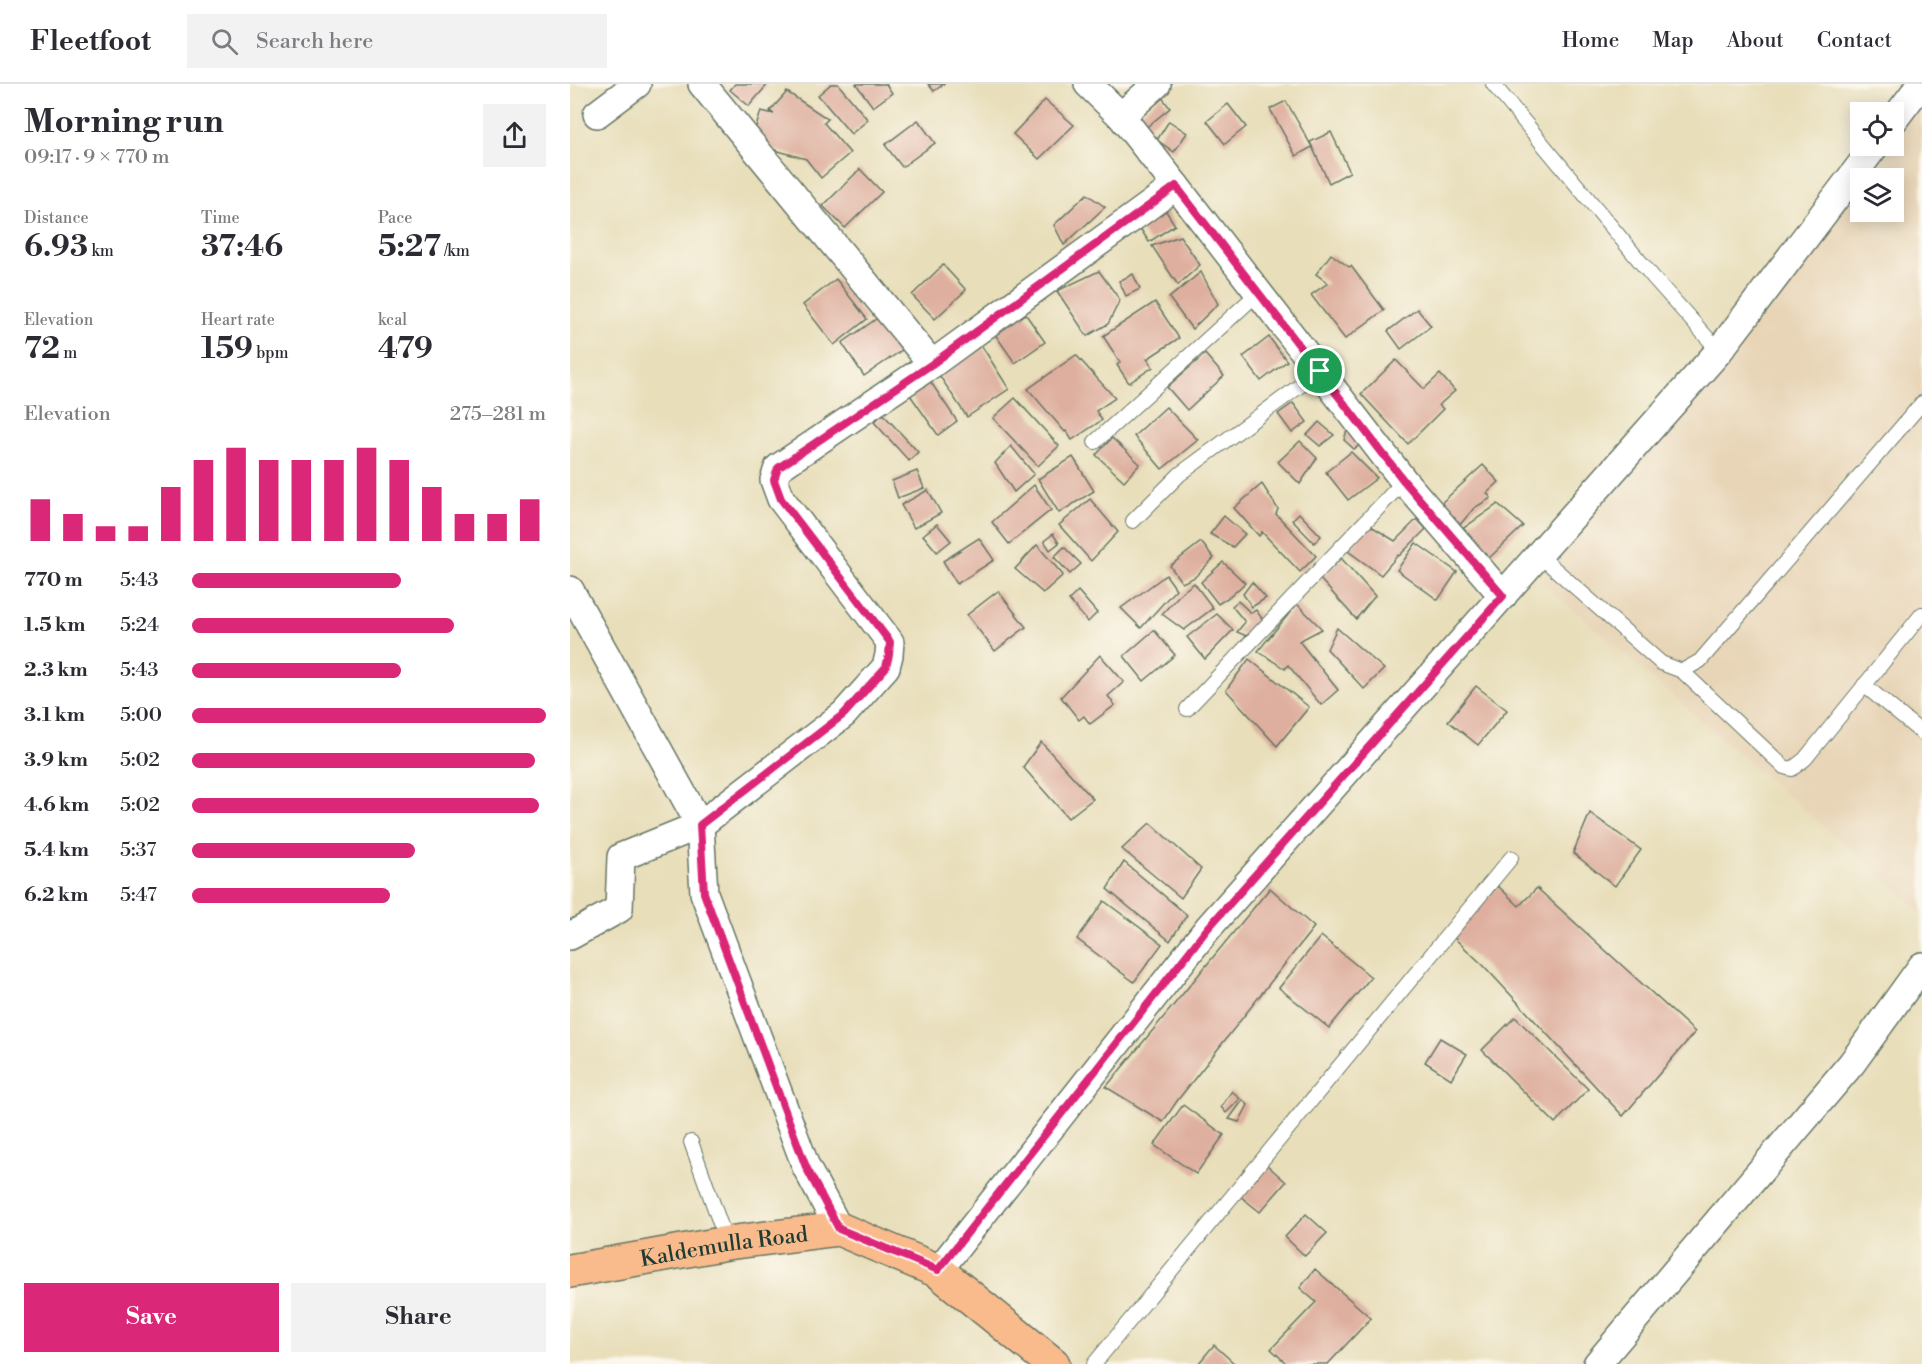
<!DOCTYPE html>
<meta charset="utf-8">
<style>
:root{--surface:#fff;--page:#f2f2f3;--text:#2b2b33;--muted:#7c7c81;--line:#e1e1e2;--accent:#db2777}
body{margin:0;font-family:"Libre Bodoni",serif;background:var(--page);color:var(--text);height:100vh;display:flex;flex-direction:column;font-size:22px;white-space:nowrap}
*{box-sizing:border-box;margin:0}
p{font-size:20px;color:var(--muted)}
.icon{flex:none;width:33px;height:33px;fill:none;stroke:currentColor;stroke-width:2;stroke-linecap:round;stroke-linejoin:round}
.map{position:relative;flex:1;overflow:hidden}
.panel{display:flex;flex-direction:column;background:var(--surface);width:570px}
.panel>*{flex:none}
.fabs{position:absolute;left:1280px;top:18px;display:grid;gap:12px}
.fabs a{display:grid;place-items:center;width:54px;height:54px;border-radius:0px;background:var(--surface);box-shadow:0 3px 15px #0003;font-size:30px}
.pin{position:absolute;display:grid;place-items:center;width:51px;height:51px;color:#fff;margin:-26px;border:3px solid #fff;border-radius:50%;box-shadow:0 2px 6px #0007}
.round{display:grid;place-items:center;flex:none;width:63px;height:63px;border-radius:0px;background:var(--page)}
.head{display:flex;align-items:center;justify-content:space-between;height:102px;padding:0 24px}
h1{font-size:33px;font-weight:700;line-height:45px}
.figures{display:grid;grid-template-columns:repeat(3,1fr);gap:9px;height:102px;padding:6px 24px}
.figures div{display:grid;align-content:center}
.figures b{font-size:30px;font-weight:700}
.figures small{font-size:16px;font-weight:400}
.figures p{font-size:16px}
.chart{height:168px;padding:12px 24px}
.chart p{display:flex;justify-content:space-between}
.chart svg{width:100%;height:108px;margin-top:6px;stroke:var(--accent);stroke-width:6}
.primary-button{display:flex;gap:12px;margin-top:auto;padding:12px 24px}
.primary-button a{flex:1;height:69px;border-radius:0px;background:var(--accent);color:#fff;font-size:24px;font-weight:700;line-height:69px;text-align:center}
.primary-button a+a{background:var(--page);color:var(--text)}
ul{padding:0 24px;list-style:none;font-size:20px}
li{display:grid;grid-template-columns:96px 72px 1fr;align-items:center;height:45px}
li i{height:15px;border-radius:8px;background:var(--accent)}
header{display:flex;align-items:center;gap:36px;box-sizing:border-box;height:84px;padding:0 30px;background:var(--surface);border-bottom:2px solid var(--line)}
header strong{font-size:28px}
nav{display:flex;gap:33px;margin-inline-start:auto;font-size:21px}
.search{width:420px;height:54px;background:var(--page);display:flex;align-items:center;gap:15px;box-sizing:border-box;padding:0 21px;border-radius:0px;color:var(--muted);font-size:22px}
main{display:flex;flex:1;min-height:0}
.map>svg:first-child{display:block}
.built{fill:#e8d5b7;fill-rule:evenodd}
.building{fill:#deaf9e}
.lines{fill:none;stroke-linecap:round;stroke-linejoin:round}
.lane-casing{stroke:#657563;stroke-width:16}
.street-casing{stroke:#657563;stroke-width:30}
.primary-casing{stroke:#657563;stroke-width:36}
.lane{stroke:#fff;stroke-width:14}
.street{stroke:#fff;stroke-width:27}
.primary{stroke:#fabb8c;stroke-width:33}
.route-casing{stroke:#fff;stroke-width:12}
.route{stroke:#db2777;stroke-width:8}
.labels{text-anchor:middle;stroke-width:6;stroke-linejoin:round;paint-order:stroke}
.street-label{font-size:22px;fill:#1f3d34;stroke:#fbf7ec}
</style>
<header>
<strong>Fleetfoot</strong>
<div class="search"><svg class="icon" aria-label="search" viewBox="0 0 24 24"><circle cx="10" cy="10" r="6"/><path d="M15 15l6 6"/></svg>Search here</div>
<nav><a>Home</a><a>Map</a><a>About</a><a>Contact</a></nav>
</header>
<main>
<section class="panel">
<div class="head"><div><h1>Morning run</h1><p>09:17 · 9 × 770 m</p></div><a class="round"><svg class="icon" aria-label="share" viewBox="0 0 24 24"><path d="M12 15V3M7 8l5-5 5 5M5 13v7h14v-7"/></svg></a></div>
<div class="figures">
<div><p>Distance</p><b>6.93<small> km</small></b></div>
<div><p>Time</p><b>37:46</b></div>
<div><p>Pace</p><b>5:27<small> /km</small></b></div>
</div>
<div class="figures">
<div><p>Elevation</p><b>72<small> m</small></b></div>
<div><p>Heart rate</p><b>159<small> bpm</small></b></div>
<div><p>kcal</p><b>479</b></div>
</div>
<div class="chart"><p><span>Elevation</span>275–281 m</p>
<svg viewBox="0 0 160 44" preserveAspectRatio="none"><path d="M5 44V27M15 44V33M25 44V38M35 44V38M45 44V22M55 44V11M65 44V6M75 44V11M85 44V11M95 44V11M105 44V6M115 44V11M125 44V22M135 44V33M145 44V33M155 44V27"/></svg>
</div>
<ul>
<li><b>770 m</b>5:43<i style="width:59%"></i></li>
<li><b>1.5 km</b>5:24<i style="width:74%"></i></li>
<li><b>2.3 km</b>5:43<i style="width:59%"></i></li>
<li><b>3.1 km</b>5:00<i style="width:100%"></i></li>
<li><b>3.9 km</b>5:02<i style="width:97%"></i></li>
<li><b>4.6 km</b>5:02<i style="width:98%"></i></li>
<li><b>5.4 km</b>5:37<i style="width:63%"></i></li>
<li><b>6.2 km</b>5:47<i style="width:56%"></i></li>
</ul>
<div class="primary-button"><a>Save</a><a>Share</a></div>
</section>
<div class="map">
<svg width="1352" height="1280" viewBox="0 0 1352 1280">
<rect width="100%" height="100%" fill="#fbf7ec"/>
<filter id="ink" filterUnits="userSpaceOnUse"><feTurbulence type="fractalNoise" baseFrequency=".0167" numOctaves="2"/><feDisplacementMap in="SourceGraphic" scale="12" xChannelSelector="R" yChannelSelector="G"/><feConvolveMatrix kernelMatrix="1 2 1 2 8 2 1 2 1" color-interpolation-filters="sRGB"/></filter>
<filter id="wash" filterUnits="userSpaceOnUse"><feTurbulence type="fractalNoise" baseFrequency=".008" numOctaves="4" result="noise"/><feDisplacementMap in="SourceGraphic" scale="24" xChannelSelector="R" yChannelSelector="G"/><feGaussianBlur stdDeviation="1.35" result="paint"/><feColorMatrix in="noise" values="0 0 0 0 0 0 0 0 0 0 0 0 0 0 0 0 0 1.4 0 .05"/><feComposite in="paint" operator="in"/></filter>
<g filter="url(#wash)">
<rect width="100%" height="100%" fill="#e8deba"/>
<path class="built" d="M1352 0V828L971 498 1304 62H1323V37ZM1290 94H1323V128H1290Z"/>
<g id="blocks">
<g class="building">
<polygon points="165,0 198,0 179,22 160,6"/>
<polygon points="261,0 268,0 298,36 281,50 248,11"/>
<polygon points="286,0 316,0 322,9 303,23"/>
<polygon points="358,0 374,0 364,7"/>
<polygon points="217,8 258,35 254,39 280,69 251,94 236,75 181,59 191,27 204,30 200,27"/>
<polygon points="591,12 600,24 573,46 564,35"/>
<polygon points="475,16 504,41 469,75 443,50"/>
<polygon points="716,17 742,63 726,72 700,25"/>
<polygon points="658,20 676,43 655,60 637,37"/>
<polygon points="348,36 365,59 332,83 315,61"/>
<polygon points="599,37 617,49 604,68 587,56"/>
<polygon points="761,48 780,88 759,99 740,58"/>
<polygon points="290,85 312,108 275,144 253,122"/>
<polygon points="517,110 535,123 494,161 484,141"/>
<polygon points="592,121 605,141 579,158 566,138"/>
<polygon points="610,152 630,181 608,201 582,162"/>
<polygon points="761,170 779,183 781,182 814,226 775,255 741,211 758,199 746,190"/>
<polygon points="373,181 396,206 365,235 342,211"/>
<polygon points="529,187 550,216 538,240 517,252 487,207"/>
<polygon points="631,188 648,220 622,245 599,214"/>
<polygon points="563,190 570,205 556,212 549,197"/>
<polygon points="266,195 297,235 264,261 233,221"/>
<polygon points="585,218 609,254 577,275 583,283 559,299 547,281 550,278 533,252"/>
<polygon points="452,225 475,258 445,279 422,246"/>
<polygon points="847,225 861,242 831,265 818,247"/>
<polygon points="309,233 332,266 294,292 272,259"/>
<polygon points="699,253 717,277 691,297 673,273"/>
<polygon points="408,256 439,305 397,333 365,285"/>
<polygon points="635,270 654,292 617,326 597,303"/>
<polygon points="506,271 545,314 526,327 532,336 502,356 496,347 495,348 458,305"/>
<polygon points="826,276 854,305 870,290 885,307 869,321 873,325 838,360 791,310"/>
<polygon points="356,291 387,337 368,351 338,308"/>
<polygon points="445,314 489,362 468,382 423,334"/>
<polygon points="723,319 737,338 722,349 708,330"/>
<polygon points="596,323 628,356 592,385 564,352"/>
<polygon points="313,330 348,368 339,377 304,338"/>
<polygon points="749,338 764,351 750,362 737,351"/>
<polygon points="778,343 794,358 784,365 774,356"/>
<polygon points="542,354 570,380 554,397 526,371"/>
<polygon points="730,357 747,374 730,400 708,378"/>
<polygon points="441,362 464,390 444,408 425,379"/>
<polygon points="781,368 807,394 778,416 756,388"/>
<polygon points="503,373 524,407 489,429 468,395"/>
<polygon points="913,381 929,398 917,409 921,414 904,424 888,443 869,421"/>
<polygon points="347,387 354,404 328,414 322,397"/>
<polygon points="692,400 708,425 706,430 746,472 730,488 692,448 689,452 664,424"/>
<polygon points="464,401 481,426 439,460 422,438"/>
<polygon points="358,406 371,429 344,444 331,421"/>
<polygon points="520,415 548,448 521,477 489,441"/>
<polygon points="928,420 953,442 917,476 891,446"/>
<polygon points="729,429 751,452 744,459 722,436"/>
<polygon points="654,432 675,450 663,463 640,450"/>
<polygon points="847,435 856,445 829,472 828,471 811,491 778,467 798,440 825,457"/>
<polygon points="367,440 381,457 367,468 353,451"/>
<polygon points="483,450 489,459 480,466 474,457"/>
<polygon points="409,454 424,476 387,500 373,477"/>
<polygon points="631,458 644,474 625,493 612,499 600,482"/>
<polygon points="846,459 887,488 868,516 827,486"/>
<polygon points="467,461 493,491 473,509 445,485"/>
<polygon points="494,463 511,480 500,490 484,473"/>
<polygon points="771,474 805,512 786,535 750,495"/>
<polygon points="653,478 675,499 662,511 648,520 631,498"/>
<polygon points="596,491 606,505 571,544 551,524"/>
<polygon points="682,498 696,514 682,523 673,510"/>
<polygon points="624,499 643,524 614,546 592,530 611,509"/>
<polygon points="428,507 456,543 425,567 397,531"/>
<polygon points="508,507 527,529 518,538 499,516"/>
<polygon points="668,517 681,529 686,526 693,536 679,553 667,548 675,538 662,522"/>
<polygon points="727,520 752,545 729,557 768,606 751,621 718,581 715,585 688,567"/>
<polygon points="647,530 663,546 635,575 617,553"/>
<polygon points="767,544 814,585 794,605 757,565"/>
<polygon points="584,546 605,571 574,597 554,572"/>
<polygon points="530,571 554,598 538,612 545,621 520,640 514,632 509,636 491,613"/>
<polygon points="679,575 739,623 707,662 656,606"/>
<polygon points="906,602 937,626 908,661 878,637"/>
<polygon points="471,658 523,715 498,734 453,683"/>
<polygon points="1020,729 1071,766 1045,802 1003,769"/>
<polygon points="580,739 631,785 611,814 552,765"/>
<polygon points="554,778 617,831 600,857 537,805"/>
<polygon points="928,802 949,822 967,804 1125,948 1053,1032 913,881 882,852"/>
<polygon points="700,804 744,843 607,1017 593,1038 536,1003"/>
<polygon points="534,817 592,860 564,898 507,855"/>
<polygon points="751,852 801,893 759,944 709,904"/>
<polygon points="945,933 1018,1005 985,1039 912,966"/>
<polygon points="870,954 897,970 881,995 855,978"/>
<polygon points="662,1007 670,1015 656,1029 651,1023"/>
<polygon points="673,1016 678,1021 669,1038 659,1035"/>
<polygon points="613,1021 654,1051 626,1090 584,1061"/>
<polygon points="697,1081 716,1098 690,1128 670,1112"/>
<polygon points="736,1130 757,1149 735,1172 715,1153"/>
<polygon points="745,1185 801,1234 758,1280 717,1280 701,1265 746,1218 730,1204"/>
<polygon points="644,1261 665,1280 628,1280"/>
</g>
</g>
</g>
<g filter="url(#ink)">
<use href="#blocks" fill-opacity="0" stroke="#657563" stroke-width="1.5"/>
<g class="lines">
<defs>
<g id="lane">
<polyline points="923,0 1083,193 1149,267"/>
<polyline points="525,358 689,208"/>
<polyline points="563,437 610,390 750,287"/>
<polyline points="969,471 1091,579 1112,587 1130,577 1352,319"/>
<polyline points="1112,587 1214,683 1222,685 1235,675 1352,530"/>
<polyline points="1294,601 1352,649"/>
<polyline points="617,625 834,397"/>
<polyline points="121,1058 157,1159"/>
<polyline points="524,1280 941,774"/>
</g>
<g id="street">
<polyline points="132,0 362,280"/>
<polyline points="518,0 551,32 606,102 834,397 933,512"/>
<polyline points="27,30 67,0"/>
<polyline points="551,32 587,0"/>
<polyline points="1323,37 1351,0"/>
<polyline points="0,506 130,741 134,809 236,1083 269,1145"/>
<polyline points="0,852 49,825 51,773 130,741 274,630 316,583 319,571 320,558 211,415 204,396 208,384 362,280 606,102"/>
<polyline points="368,1187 638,844 1149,267 1305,62"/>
<polyline points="1027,1280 1282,979 1352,882"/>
</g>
<g id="primary">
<path id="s1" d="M0 1187 157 1159 269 1145 368 1187 483 1280"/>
</g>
</defs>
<use href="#lane" class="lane-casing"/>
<use href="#street" class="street-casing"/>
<use href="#primary" class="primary-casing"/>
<use href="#lane" class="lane"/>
<use href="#street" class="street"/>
<use href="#primary" class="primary"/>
</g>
</g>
<g class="lines" filter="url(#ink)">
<defs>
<polygon id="route" points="606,102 834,397 933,512 638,844 368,1186 269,1145 236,1083 134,809 130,741 274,630 316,583 319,571 320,558 211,415 204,396 208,384 362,280"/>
</defs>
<use href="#route" class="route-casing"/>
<use href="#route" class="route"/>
</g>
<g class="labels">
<g class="street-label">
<text dy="8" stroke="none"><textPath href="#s1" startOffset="156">Kaldemulla Road</textPath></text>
</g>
</g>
</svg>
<div class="fabs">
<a><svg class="icon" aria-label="locate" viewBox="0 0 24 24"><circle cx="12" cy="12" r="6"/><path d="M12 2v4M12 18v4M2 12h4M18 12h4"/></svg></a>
<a><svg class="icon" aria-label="layers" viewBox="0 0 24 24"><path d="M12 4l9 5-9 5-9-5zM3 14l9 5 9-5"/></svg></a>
</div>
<div class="pin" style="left:750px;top:287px;background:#1e9e55"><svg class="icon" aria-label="arrive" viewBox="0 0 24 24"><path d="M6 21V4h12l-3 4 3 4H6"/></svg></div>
</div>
</main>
